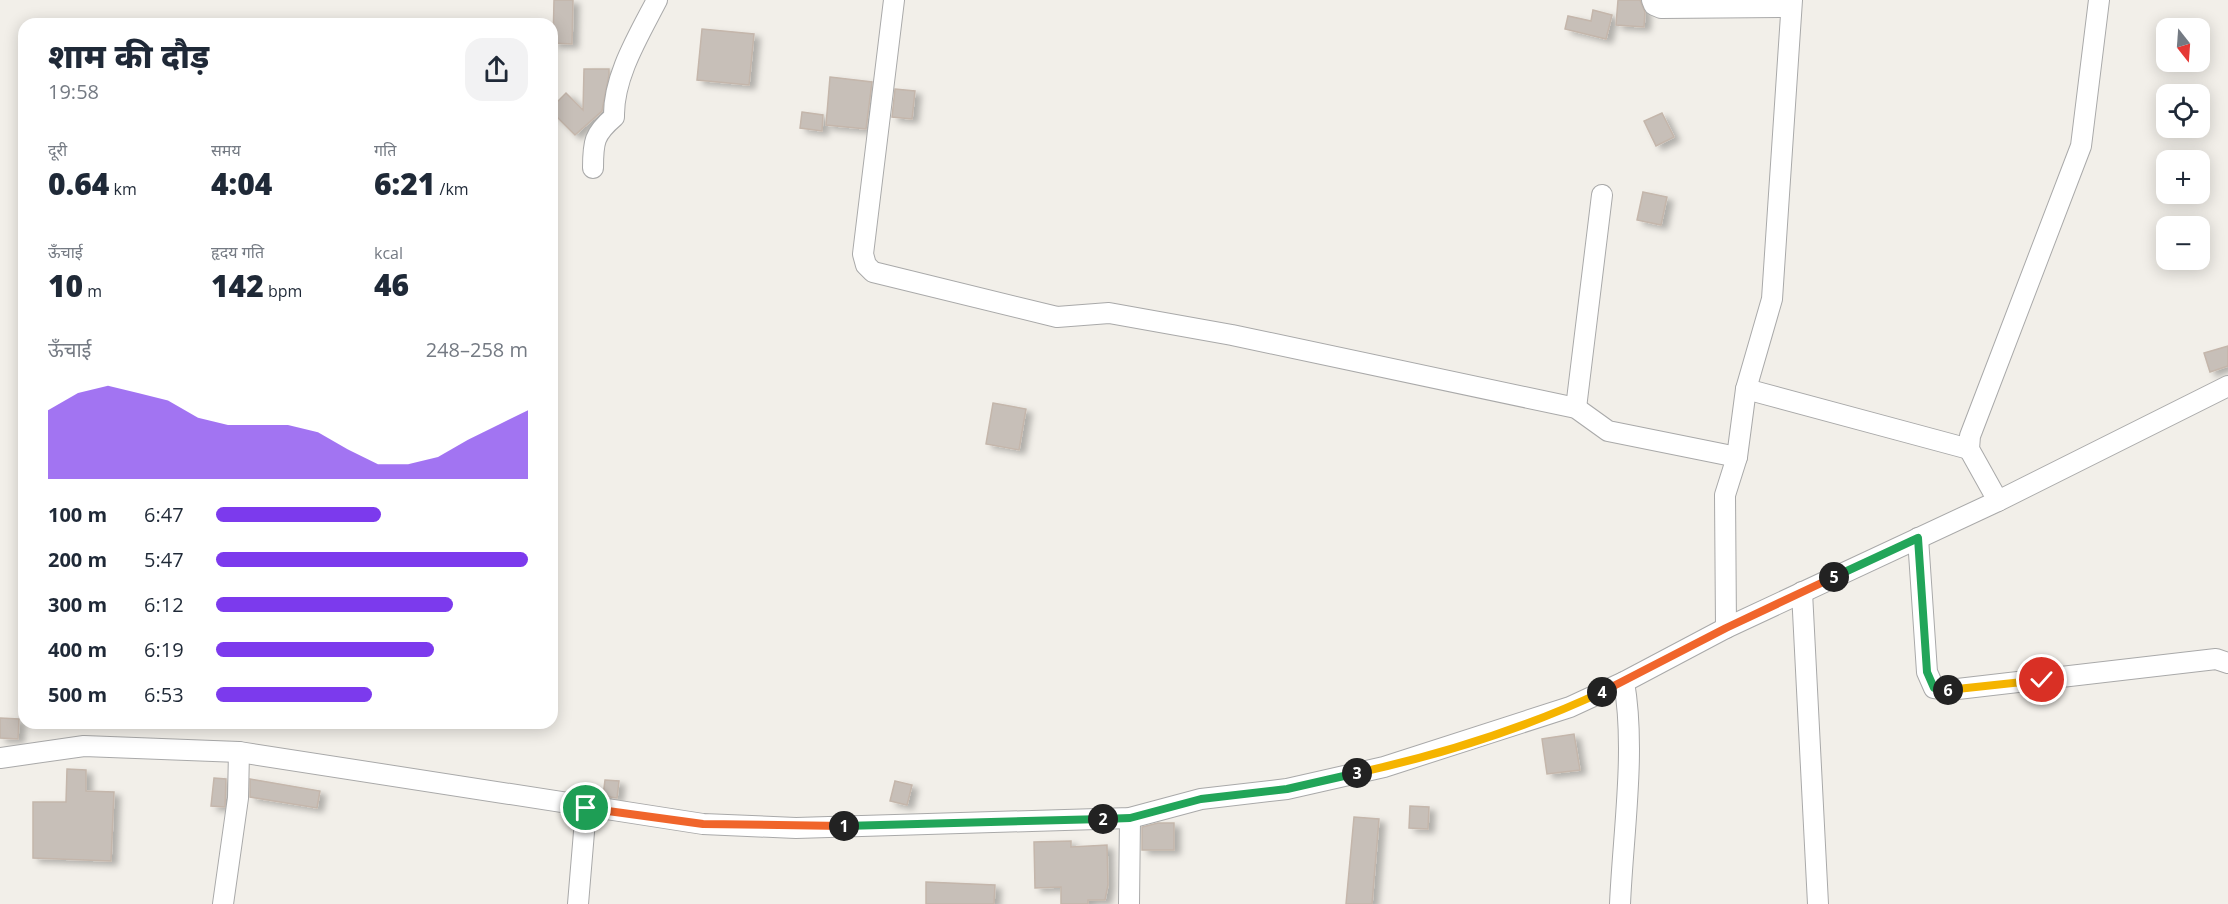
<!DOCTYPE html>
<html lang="hi">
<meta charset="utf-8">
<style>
:root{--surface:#fff;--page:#f2f2f3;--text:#1f2937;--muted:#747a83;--accent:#7c3aed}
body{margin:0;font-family:"Open Sans","Noto Sans Devanagari",sans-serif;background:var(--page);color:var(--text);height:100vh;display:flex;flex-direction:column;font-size:22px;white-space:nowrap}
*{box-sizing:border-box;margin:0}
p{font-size:20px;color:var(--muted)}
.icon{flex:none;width:33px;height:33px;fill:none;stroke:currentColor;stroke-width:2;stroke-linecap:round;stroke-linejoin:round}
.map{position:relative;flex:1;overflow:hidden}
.side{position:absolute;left:18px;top:18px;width:540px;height:711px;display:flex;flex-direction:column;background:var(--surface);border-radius:18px;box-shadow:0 3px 15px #0003}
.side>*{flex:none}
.needle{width:39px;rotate:163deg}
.tools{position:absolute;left:2156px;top:18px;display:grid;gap:12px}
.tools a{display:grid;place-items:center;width:54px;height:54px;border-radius:12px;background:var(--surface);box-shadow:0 3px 15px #0003;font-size:30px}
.pin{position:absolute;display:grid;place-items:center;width:51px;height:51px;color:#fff;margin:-26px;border:3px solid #fff;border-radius:50%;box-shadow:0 2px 6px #0007}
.km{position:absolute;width:30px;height:30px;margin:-15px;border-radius:50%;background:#222;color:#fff;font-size:16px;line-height:30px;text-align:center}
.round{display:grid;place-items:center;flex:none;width:63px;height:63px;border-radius:18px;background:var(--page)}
.headline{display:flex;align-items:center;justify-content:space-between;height:102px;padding:0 30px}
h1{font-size:33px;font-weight:800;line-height:45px}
.figures{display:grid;grid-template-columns:repeat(3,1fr);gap:9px;height:102px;padding:6px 30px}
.figures div{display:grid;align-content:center}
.figures b{font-size:30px;font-weight:800}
.figures small{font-size:16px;font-weight:400}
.figures p{font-size:16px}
.chart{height:168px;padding:12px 30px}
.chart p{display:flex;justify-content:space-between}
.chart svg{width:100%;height:108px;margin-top:6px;fill:var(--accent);opacity:.7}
ul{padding:0 30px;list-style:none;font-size:20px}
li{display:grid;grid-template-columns:96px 72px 1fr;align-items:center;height:45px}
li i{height:15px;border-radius:8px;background:var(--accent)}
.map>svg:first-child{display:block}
.building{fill:#c7bfb8;stroke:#c4b6ab;stroke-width:1.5;filter:url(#shadow)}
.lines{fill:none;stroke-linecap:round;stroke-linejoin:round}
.minor-casing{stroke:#a9a9a9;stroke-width:22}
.minor{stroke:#fff;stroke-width:20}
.split-1-casing{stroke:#fff;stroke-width:12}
.split-2-casing{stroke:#fff;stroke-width:12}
.split-3-casing{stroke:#fff;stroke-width:12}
.split-4-casing{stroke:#fff;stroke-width:12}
.split-5-casing{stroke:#fff;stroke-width:12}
.split-6-casing{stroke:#fff;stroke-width:12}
.split-7-casing{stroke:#fff;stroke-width:12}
.split-1{stroke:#f0652b;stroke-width:8}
.split-2{stroke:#22a559;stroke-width:8}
.split-3{stroke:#22a559;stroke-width:8}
.split-4{stroke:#f5b400;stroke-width:8}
.split-5{stroke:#f0652b;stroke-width:8}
.split-6{stroke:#22a559;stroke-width:8}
.split-7{stroke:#f5b400;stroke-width:8}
</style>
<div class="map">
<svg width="2228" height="904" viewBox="0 0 2228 904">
<defs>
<filter id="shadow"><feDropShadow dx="6" dy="4" stdDeviation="3" flood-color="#0004"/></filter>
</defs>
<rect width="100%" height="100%" fill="#f2efe9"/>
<g class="building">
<polygon points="554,0 573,0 572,44 553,43"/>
<polygon points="1618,0 1640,0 1645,12 1644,27 1616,25"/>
<polygon points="1593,10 1612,15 1606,39 1565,29 1568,16 1591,21"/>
<polygon points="702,29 754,34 749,85 697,80"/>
<polygon points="584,69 609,69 609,75 602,111 575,135 552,112 552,107 566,93 583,110"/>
<polygon points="830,77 872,82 866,129 826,125"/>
<polygon points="895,89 915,91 912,119 892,117"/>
<polygon points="802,112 823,115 822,131 800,128"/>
<polygon points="1662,113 1674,137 1656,146 1644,121"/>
<polygon points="1643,192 1667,197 1661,225 1637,220"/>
<polygon points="2228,346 2228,366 2210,372 2204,353"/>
<polygon points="993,403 1026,409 1019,450 986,444"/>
<polygon points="0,718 19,719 18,739 0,738"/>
<polygon points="1574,734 1580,770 1547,774 1542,739"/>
<polygon points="67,769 86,770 86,791 114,792 111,861 33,858 33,802 66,802"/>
<polygon points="214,778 226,779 225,807 211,806"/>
<polygon points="250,779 320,791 317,808 250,797"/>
<polygon points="605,780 619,781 617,798 603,796"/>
<polygon points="895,781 912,785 907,805 890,801"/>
<polygon points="1410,806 1429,807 1428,829 1409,828"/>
<polygon points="1354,817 1379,819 1372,904 1346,904"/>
<polygon points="1158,823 1174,823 1174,850 1142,850 1142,827"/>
<polygon points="1071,841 1071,847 1107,845 1108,885 1105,900 1088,900 1088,904 1061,904 1061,887 1035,888 1034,842"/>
<polygon points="926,882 995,885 994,904 926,904"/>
</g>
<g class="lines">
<defs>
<g id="minor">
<polyline points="894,0 863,254 866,265 873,272 1057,317 1109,313 1232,335 1576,408 1608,431 1737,457"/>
<polyline points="1652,0 1654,5 1661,8 1791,7"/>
<path d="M593 168C593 142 594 134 614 117 613 77 639 35 657 0"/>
<polyline points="1746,389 1969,449"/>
<polyline points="1576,408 1602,195"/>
<polyline points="1998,501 1969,449 1970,436 2081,146 2099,0"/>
<polyline points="1918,538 1927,672 1934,688 1949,690 2216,659 2228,663"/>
<polyline points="1802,592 1818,904"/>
<polyline points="1726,628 1725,495 1737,457 1746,389 1772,299 1792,0"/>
<polyline points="0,758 84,746 239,752 703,824 796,828 1130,818 1201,799 1287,789 1384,767 1570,707 1624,682 1726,628 1998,501 2228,386"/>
<polyline points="223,904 238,798 239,752"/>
<polyline points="578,904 586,808"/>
<polyline points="1129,904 1130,818"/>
<path d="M1620 904C1623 834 1636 750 1624 682"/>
</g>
</defs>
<use href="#minor" class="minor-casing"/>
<use href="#minor" class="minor"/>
</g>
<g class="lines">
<defs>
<polyline id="split-1" points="586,808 703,824 844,826"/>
<polyline id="split-2" points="844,826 1103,819"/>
<polyline id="split-3" points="1103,819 1130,818 1201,799 1287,789 1357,773"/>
<path id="split-4" d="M1357 773C1440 755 1525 728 1602 692"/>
<polyline id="split-5" points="1602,692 1726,628 1834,577"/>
<polyline id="split-6" points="1834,577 1918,538 1927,672 1934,688 1948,690"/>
<polyline id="split-7" points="1948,690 2042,680"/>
</defs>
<use href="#split-1" class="split-1-casing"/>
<use href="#split-2" class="split-2-casing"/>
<use href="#split-3" class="split-3-casing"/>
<use href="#split-4" class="split-4-casing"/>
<use href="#split-5" class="split-5-casing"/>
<use href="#split-6" class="split-6-casing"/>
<use href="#split-7" class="split-7-casing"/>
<use href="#split-1" class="split-1"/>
<use href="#split-2" class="split-2"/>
<use href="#split-3" class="split-3"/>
<use href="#split-4" class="split-4"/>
<use href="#split-5" class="split-5"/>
<use href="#split-6" class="split-6"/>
<use href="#split-7" class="split-7"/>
</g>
</svg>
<div class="tools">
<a><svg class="needle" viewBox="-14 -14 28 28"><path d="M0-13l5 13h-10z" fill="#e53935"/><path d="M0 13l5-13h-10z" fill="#747a83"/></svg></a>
<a><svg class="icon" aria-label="locate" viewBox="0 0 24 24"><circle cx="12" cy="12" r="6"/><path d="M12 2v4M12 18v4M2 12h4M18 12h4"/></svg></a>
<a>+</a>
<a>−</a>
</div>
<div class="pin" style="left:586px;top:808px;background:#1e9e55"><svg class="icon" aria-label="arrive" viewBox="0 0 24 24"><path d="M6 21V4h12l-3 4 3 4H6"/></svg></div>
<div class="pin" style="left:2042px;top:680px;background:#d93025"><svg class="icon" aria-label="check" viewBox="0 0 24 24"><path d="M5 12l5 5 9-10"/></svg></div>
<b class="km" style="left:844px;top:826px">1</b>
<b class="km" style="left:1103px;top:819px">2</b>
<b class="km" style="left:1357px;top:773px">3</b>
<b class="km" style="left:1602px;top:692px">4</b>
<b class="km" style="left:1834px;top:577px">5</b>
<b class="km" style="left:1948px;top:690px">6</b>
<section class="side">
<div class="headline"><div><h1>शाम की दौड़</h1><p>19:58</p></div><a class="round"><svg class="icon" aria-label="share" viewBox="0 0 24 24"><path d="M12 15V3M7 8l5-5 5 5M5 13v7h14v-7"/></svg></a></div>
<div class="figures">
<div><p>दूरी</p><b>0.64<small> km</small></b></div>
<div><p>समय</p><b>4:04</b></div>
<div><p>गति</p><b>6:21<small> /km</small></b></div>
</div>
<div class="figures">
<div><p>ऊँचाई</p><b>10<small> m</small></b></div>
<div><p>हृदय गति</p><b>142<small> bpm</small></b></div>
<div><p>kcal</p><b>46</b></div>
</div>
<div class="chart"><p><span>ऊँचाई</span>248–258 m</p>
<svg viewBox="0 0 160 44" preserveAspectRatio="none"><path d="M0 44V16L10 9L20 6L30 9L40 12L50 19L60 22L70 22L80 22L90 25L100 32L110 38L120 38L130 35L140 28L150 22L160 16V44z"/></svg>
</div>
<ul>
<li><b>100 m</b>6:47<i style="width:53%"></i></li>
<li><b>200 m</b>5:47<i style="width:100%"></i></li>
<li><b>300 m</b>6:12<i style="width:76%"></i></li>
<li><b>400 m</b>6:19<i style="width:70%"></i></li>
<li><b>500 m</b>6:53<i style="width:50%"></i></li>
</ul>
</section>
</div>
